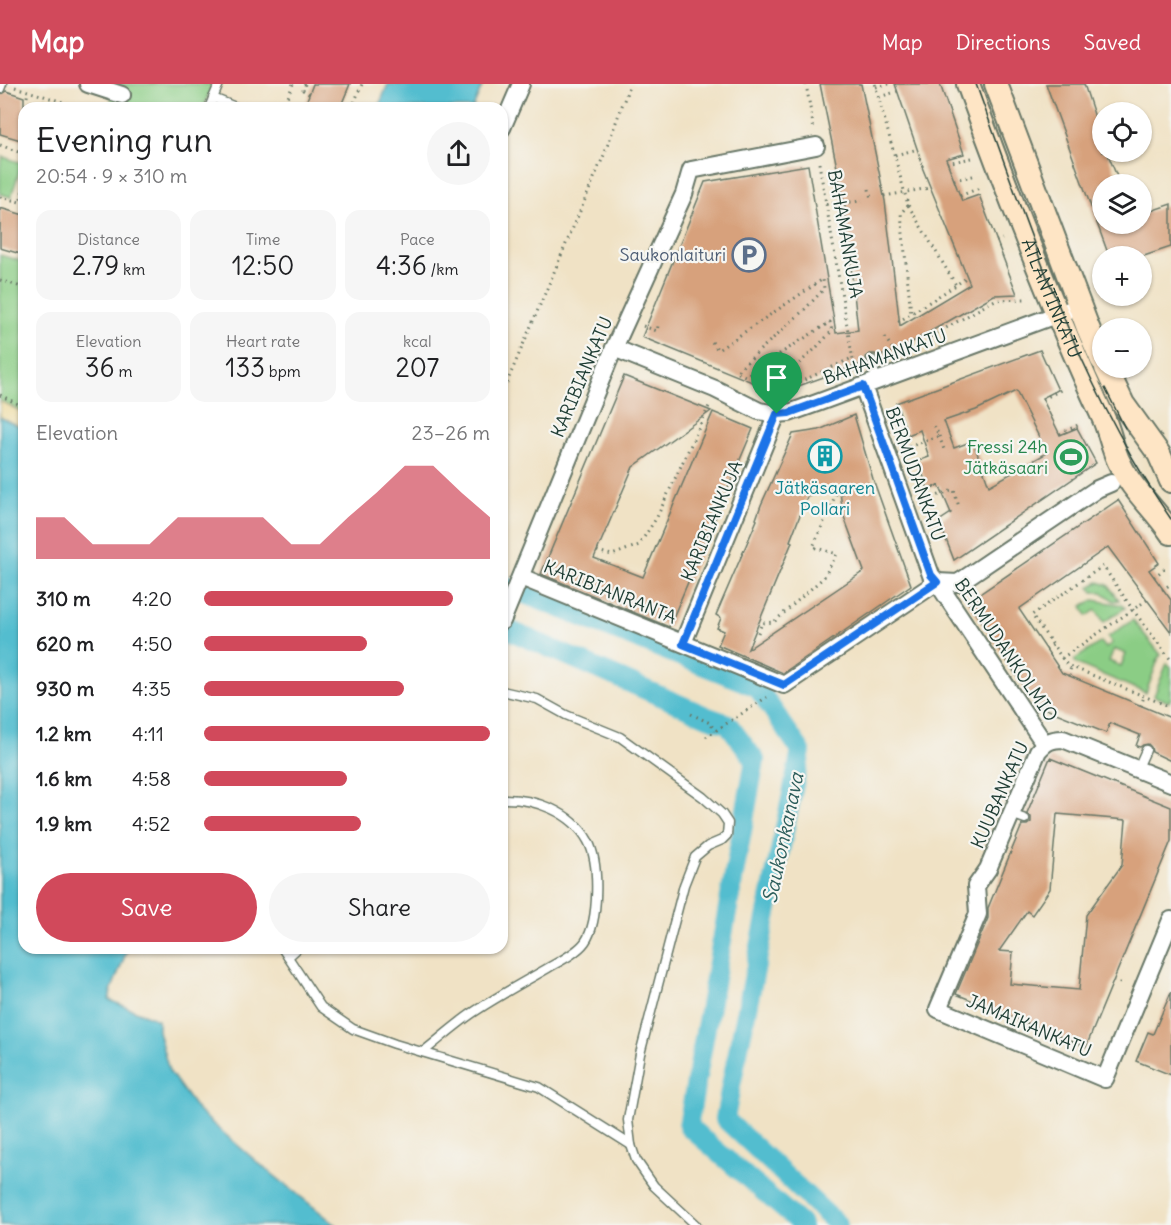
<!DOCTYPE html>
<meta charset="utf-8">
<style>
:root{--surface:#fff;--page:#f6f6f6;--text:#202124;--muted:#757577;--accent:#d1495b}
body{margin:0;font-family:Delius,sans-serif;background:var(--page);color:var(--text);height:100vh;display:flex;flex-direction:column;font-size:22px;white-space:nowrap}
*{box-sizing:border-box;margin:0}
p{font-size:20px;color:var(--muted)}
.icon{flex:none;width:33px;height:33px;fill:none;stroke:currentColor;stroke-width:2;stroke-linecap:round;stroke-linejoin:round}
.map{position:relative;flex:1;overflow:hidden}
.panel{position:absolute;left:18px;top:18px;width:490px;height:852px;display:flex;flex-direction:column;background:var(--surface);border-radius:18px;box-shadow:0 2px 4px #0004}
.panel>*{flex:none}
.tools{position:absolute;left:1092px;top:18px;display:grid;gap:12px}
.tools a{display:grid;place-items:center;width:60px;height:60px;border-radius:50%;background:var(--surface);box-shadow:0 2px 4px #0004;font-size:30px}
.pin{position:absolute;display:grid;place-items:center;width:51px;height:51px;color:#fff;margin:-62px -26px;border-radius:50% 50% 50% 0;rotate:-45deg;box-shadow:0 0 6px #0007}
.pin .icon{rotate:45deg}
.round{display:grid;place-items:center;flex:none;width:63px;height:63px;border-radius:32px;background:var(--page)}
.head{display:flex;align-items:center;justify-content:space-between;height:102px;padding:0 18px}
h1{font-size:33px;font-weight:600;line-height:45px}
.stats{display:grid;grid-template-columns:repeat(3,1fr);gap:9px;height:102px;padding:6px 18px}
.stats div{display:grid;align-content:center;border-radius:15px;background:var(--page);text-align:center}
.stats b{font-size:26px;font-weight:600}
.stats small{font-size:16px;font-weight:400}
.stats p{font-size:16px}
.chart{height:168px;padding:12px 18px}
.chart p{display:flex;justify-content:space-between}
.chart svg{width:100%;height:108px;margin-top:6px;fill:var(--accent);opacity:.7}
.primary-button{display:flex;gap:12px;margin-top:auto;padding:12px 18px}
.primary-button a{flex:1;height:69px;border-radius:36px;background:var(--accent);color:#fff;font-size:24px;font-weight:600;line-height:69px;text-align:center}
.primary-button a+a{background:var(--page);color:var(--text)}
ul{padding:0 18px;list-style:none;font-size:20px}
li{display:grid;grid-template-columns:96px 72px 1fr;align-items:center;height:45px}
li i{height:15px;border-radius:8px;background:var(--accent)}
header{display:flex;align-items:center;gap:36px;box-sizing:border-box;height:84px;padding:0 30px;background:var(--accent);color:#fff}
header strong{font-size:28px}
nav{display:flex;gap:33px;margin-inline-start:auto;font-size:21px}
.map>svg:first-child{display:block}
.green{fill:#8bcd85;stroke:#55855c;stroke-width:1.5;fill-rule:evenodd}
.sand{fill:#eeda9e;stroke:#868c69;stroke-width:1.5}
.water{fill:#53bdcf;stroke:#397d82;stroke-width:1.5}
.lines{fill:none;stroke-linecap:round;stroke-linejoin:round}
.canal{stroke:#53bdcf;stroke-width:20}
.building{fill:#d7a17b;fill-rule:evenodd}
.lane-casing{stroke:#687767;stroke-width:11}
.street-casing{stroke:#687767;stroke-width:20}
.secondary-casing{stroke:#687767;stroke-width:26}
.path{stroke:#687767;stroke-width:3;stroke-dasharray:1.5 4.5;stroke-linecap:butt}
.lane{stroke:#fff;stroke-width:8}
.street{stroke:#fff;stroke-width:16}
.secondary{stroke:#fee5c5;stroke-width:22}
.tram{stroke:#1f3d34;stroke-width:1.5}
.route-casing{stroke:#fff;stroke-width:12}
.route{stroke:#1a73e8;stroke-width:8}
.labels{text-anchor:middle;stroke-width:4.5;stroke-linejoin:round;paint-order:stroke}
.street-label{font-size:18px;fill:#1f3d34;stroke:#f6f6f2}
.service-label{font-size:18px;fill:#4e5e75;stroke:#f6f6f2;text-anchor:end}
.leisure-label{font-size:18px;fill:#27864d;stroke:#f6f6f2;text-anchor:end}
.culture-label{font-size:18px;fill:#0d838f;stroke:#f6f6f2}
.water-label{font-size:20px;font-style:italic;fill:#2c5d5b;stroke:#f6f6f2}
</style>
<header>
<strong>Map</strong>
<nav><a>Map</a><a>Directions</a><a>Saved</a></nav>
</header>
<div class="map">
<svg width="1171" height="1141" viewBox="0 0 1171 1141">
<rect width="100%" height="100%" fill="#f6f6f2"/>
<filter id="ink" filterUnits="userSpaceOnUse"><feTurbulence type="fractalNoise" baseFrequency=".0167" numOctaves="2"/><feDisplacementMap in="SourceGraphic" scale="12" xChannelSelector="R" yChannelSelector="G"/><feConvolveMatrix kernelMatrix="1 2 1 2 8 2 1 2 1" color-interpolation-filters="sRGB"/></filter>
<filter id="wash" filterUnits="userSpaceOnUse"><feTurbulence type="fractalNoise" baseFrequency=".008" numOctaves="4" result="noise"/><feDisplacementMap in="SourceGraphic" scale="24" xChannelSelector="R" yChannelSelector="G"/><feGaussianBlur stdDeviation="1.35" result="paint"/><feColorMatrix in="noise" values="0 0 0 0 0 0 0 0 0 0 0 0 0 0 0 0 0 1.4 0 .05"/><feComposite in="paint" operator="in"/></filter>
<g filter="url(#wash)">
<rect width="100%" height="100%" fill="#f0e2c5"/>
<g class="green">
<polygon points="114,0 213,0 203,24 110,24"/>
<polygon points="3,73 22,79 11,113 0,110 0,82"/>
<polygon points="0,171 24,178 24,346 0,333"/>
<polygon points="1098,498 1108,501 1119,516 1114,517 1102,508 1093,508 1090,503"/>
<polygon points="1094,516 1122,521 1125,524 1104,538 1096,526 1087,532 1082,522"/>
<path d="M1133 536 1161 571 1159 573 1146 609 1077 580 1074 576 1101 558 1106 564 1112 559 1108 553ZM1114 565 1126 570 1121 582 1109 577Z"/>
<polygon points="1167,579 1171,583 1171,613 1169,618 1154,612"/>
</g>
<polygon class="sand" points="0,317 24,329 24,345 0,333"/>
<g class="water">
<polygon points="388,0 483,0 473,24 378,24"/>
<polygon points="0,333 24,345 21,351 24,353 24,864 128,864 111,907 109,916 158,936 158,947 169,987 197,1026 256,1077 336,1141 0,1141"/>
</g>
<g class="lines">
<g class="canal">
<polyline points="502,501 757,603 801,667 731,1001 725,1035 838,1141"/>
<polyline points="502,543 708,633 728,640 755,676 688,1042 802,1141"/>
</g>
</g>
<g id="blocks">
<g class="building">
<polygon points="313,0 350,0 340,24 304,24"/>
<polygon points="820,0 861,0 885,117 900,242 970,200 922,83 923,82 895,0 940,0 964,70 946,75 962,117 979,111 1017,210 994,211 900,265 878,273 875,270 870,270 866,273 866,278 779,309 642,253 705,98 808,81 836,249 858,246 845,128 846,128"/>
<polygon points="1046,0 1084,0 1102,55 1102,68 1107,68 1120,100 1102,100 1102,140 1142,140 1142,130 1171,120 1171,163 1144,172 1109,172"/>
<polygon points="6,7 24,13 24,57 0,50 0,11"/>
<polygon points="0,124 24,131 24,171 0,164"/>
<path d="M1040 266 1058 306 1042 314 1060 351 1077 344 1096 379 954 476 939 437 951 429 939 401 928 405 918 377 929 373 920 346 908 351 896 319ZM1016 307 1047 369 989 402 973 357 954 364 944 337 976 326Z"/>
<polygon points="624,292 711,327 633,383 594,474 643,493 713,328 753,345 669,543 541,490"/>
<path d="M854 331 873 395 911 501 783 589 718 561 724 547 717 544 721 534 716 531 757 436 756 435 761 421 793 350 819 346ZM839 401 843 430 864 487 748 565 792 458 790 457 807 413Z"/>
<polygon points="1118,416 1159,479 1149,486 1171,516 1171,548 1108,463 1019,525 1062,589 1171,634 1171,677 1152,668 1151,663 1148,660 1143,661 1140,663 1136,662 1140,651 1110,639 1106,649 1036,621 968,518"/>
<path d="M1050 674 1171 723V757L1086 963 956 910 988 834V824L1022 741H1027L1031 738V733L1027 729ZM1057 730 1126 736 1122 781 1086 831 1079 906 1010 900 1013 868 999 867 1027 827 1032 831 1050 805Z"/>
<polygon points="1171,908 1171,991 1136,977 1148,948 1153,950"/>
</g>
</g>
</g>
<g filter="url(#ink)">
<use href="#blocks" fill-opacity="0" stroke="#687767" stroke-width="1.5"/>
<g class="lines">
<defs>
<g id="lane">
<polyline points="0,5 2,0"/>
<polyline points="213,14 238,24"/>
<polyline points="209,24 219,0"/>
<polyline points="872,276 876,297"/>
<polyline points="502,607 537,615 566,631 620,653 703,713 722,730 728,739 727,751 722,756 708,762 695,773 684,801 640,970 628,1036 631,1061 636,1076 654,1102 696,1141"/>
<polyline points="1137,686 1146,666"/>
<polyline points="1011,730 1025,735"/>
<polyline points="282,864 321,923 353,945 395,960 539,1003 631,1061"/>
<polyline points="288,873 298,864"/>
<path d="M423 968C441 954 458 938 477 926 500 911 524 898 548 884 560 877 577 869 585 858 599 838 600 779 588 757 572 728 535 714 502 715"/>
</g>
<g id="street">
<polyline points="88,0 122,11"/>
<polyline points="502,44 521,0"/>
<polyline points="614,264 715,305 759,327 777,330 789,329 817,319 1080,222"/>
<polyline points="863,302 931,491 937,498 958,499 1097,405 1111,399"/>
<polyline points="521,493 784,601 937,498 1044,659"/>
<polyline points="502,537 614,264 684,110 691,86 816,62"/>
<polyline points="683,559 777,330"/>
<path d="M1171 699 1063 655C1051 655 1046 658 1038 667L988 785 976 802 978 830 938 925 1105 995 1171 836"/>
</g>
<g id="secondary">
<path id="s1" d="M968 0C1009 113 1052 224 1103 333 1110 348 1112 365 1120 380 1132 406 1155 425 1171 449"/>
<polyline points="996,0 1088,244 1102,276"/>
<polyline points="1106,284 1123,320 1159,370 1171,397"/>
</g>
</defs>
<use href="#lane" class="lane-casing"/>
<use href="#street" class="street-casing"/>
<use href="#secondary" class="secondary-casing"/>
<g class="path">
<polyline points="305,0 303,6 309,10"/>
<polyline points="806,0 814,46"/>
<polyline points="875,0 908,121 956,201 967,193"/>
<polyline points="15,3 82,24"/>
<polyline points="876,3 889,0"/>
<polyline points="27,13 28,7"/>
<polyline points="879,13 899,7"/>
<polyline points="43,18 44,12"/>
<polyline points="251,19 263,24"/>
<polyline points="284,24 293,0"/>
<polyline points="352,24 362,0"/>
<polyline points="0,61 24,70"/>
<polyline points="895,71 918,65"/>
<polyline points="819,79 855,288"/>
<polyline points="947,79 972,74"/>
<polyline points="954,96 977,91"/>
<polyline points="869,105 871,115"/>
<polyline points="884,112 930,104"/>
<polyline points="960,112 982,103"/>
<polyline points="0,113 20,118 24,102"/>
<polyline points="826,120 862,117"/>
<polyline points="908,121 901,129 911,230"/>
<polyline points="996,157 1002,155"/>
<polyline points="0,196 24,204"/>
<polyline points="898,238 956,201"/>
<polyline points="643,242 657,247 658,242"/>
<polyline points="885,253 896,271"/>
<polyline points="712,258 718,266 823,195 824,205 805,225 736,288 745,292 830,238 832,247 814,266 773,303 780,307 852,274"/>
<polyline points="929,259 932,252 995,216 1025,215"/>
<polyline points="502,310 604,71 630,0"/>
<polyline points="0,311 24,323"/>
<polyline points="1043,315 1063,305"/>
<polyline points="1060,350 1080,340"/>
<polyline points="939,352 945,368"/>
<polyline points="903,365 939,352 934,341"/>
<polyline points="868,400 879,396"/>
<polyline points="921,417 954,406 959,423"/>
<polyline points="597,467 612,471 639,461 657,433 710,320"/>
<polyline points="1154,493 1168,482"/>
<polyline points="1162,506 1171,500"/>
<polyline points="1147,516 1062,574 1032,531 1103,482 1133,526 1171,576"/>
<polyline points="758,549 762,539 774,538 824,493 837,470 813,463 836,410 846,407"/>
<polyline points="1046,565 1053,561"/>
<polyline points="1062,574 1067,581 1171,623"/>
<polyline points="1069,592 1071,582"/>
<polyline points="1141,622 1144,612"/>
<polyline points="691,630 710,639 715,647"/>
<polyline points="706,653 767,613"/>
<polyline points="1113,897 1121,899"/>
</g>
<use href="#lane" class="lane"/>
<use href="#street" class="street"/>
<use href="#secondary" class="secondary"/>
<g class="tram">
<path d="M976 0C1030 149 1080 303 1171 435"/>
<polyline points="1105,304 1125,344"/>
</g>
</g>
</g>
<g class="lines" filter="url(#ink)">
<defs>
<polygon id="route" points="863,302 931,491 937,498 784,601 683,560 777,330 789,329"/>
</defs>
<use href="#route" class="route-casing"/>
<use href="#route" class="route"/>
</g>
<defs>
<symbol id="parking-ring" viewBox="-11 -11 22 22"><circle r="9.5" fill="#f6f6f2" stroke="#5c6f8a" stroke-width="1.5"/><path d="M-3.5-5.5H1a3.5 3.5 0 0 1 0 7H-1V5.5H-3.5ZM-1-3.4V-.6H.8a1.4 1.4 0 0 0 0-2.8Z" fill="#5c6f8a"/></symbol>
<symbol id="building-ring" viewBox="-11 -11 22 22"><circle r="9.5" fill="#f6f6f2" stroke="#0f9aa8" stroke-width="1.5"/><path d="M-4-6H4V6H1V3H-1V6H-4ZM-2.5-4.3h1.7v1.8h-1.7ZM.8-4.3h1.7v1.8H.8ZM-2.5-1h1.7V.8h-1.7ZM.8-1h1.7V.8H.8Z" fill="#0f9aa8"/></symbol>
<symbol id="stadium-ring" viewBox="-11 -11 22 22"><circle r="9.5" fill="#f6f6f2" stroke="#2e9e5b" stroke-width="1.5"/><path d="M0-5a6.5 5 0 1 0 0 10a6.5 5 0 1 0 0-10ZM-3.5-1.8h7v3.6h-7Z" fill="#2e9e5b"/></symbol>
</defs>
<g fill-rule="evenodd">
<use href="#parking-ring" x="730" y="152" width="38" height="38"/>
<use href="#building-ring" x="806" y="353" width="38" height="38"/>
<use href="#stadium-ring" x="1052" y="354" width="38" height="38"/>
</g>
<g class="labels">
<g class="street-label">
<text transform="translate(845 150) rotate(80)" y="6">BAHAMANKUJA</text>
<text dy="6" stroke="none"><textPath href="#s1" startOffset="230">ATLANTINKATU</textPath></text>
<text transform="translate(885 273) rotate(-20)" y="6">BAHAMANKATU</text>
<text transform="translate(582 293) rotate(-67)" y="6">KARIBIANKATU</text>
<text transform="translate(915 390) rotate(70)" y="6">BERMUDANKATU</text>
<text transform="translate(712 437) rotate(-67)" y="6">KARIBIANKUJA</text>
<text transform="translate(610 508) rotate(22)" y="6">KARIBIANRANTA</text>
<text transform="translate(1006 566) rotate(56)" y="6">BERMUDANKOLMIO</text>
<text transform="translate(1000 711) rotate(-66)" y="6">KUUBANKATU</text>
<text transform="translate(1029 942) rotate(23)" y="6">JAMAIKANKATU</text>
</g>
<g class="service-label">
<text x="726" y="177">Saukonlaituri</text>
</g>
<g class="leisure-label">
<text x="1048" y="369">Fressi 24h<tspan x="1048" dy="21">Jätkäsaari</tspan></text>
</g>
<g class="culture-label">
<text x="825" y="410">Jätkäsaaren<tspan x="825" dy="21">Pollari</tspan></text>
</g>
<g class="water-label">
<text transform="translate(783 754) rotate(-78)" y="7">Saukonkanava</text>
</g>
</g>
</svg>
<div class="tools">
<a><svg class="icon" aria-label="locate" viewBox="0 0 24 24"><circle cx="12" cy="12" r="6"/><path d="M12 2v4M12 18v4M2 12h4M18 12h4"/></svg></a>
<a><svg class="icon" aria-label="layers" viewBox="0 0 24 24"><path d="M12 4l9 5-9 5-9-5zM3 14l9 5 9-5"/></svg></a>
<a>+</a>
<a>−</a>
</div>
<div class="pin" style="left:777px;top:330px;background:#1e9e55"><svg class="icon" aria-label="arrive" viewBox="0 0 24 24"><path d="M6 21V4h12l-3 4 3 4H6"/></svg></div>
<section class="panel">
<div class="head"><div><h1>Evening run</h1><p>20:54 · 9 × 310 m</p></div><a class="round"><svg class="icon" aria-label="share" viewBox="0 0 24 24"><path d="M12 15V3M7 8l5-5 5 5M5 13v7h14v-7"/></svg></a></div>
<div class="stats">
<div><p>Distance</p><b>2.79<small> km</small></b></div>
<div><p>Time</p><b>12:50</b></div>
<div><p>Pace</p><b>4:36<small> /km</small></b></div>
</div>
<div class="stats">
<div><p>Elevation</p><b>36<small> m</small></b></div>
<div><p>Heart rate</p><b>133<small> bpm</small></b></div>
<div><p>kcal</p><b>207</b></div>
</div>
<div class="chart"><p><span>Elevation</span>23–26 m</p>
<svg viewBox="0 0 160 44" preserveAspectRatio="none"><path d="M0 44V27L10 27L20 38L30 38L40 38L50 27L60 27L70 27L80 27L90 38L100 38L110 27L120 17L130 6L140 6L150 17L160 27V44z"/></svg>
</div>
<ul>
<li><b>310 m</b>4:20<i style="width:87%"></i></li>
<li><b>620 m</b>4:50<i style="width:57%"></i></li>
<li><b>930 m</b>4:35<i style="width:70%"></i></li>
<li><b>1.2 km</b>4:11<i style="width:100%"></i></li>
<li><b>1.6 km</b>4:58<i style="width:50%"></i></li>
<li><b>1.9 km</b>4:52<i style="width:55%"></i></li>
</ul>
<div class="primary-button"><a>Save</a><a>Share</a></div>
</section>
</div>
